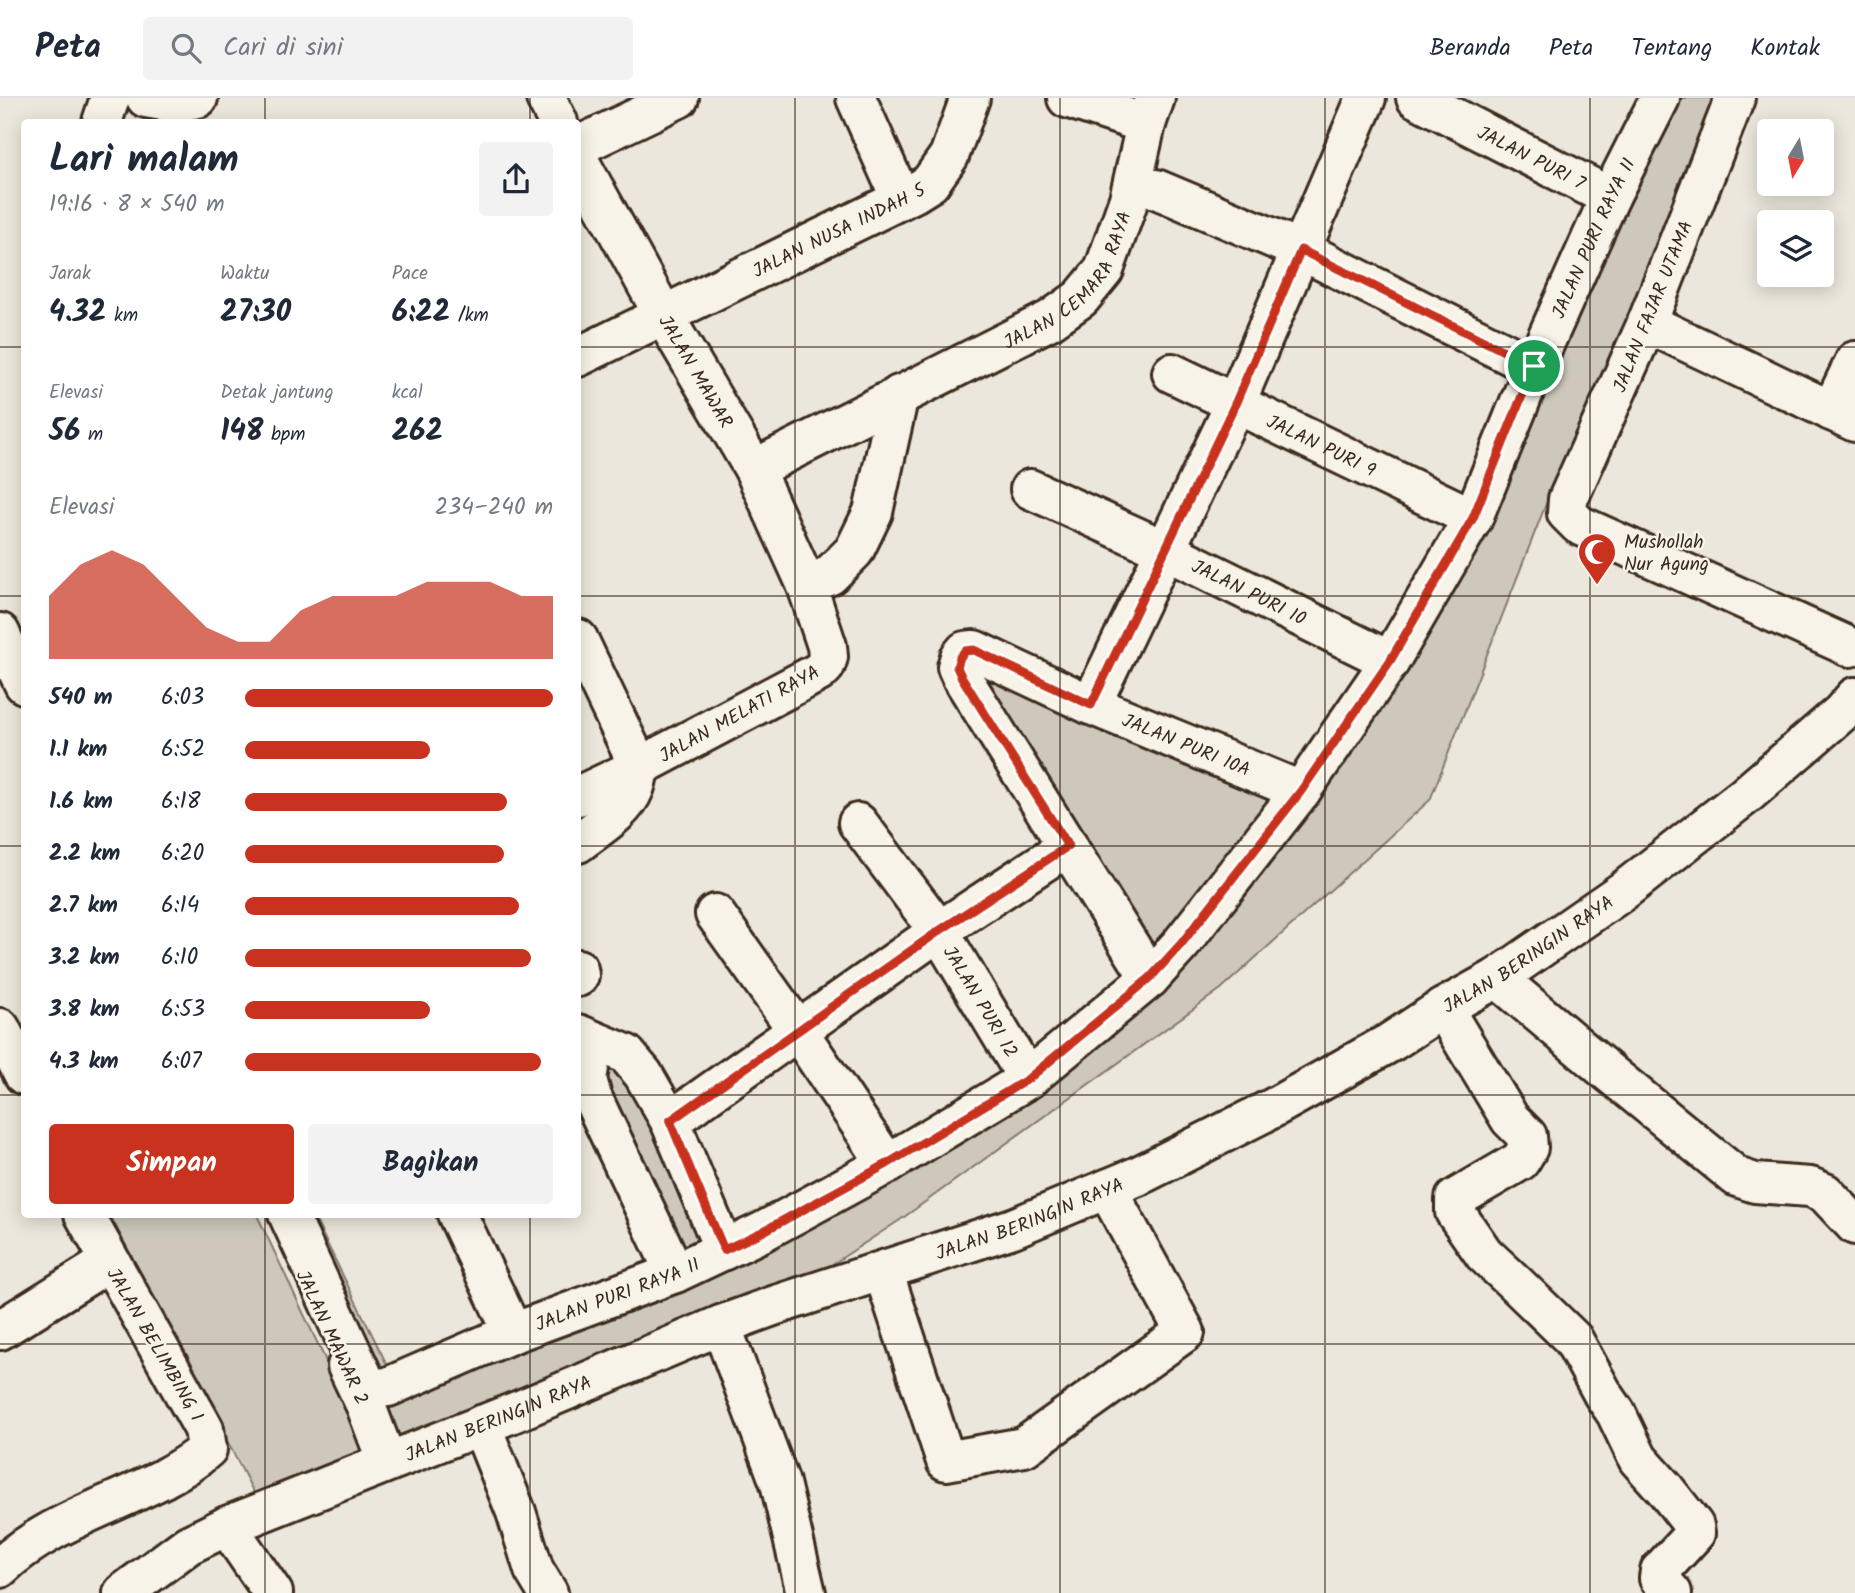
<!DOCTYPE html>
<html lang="id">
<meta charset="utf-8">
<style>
:root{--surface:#fff;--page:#f2f2f3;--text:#1f2937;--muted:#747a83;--line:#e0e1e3;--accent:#c8321e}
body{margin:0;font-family:Kalam,sans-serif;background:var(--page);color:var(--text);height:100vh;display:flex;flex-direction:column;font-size:26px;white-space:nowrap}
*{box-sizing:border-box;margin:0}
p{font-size:23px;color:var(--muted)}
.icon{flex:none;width:38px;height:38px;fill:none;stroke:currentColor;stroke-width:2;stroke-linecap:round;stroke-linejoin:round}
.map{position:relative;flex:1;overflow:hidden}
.side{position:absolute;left:21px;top:21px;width:560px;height:1099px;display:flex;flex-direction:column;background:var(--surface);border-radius:7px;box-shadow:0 4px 18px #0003}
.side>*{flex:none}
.needle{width:46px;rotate:190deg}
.buttons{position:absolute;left:1757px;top:21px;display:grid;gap:14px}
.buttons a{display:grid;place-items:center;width:77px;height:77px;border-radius:7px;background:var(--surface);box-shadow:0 4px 18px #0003;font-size:35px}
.pin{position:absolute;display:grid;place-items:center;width:60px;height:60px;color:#fff;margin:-30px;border:4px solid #fff;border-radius:50%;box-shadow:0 2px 7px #0007}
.round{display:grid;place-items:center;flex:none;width:74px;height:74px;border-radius:7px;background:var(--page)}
.overview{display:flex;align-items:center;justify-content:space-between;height:119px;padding:0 28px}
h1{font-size:38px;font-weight:700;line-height:52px}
.figures{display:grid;grid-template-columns:repeat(3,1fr);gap:10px;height:119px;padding:7px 28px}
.figures div{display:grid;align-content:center}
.figures b{font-size:30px;font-weight:700}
.figures small{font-size:19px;font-weight:400}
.figures p{font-size:19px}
.chart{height:196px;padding:14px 28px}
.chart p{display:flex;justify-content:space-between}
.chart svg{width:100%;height:126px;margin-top:7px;fill:var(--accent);opacity:.7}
.button{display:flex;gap:14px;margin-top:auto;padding:14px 28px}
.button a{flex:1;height:80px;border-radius:7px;background:var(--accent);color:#fff;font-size:28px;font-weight:700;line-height:80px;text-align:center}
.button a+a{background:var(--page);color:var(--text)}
ul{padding:0 28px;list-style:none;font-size:23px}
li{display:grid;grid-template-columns:112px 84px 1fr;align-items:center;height:52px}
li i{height:18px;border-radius:9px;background:var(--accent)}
header{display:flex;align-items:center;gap:42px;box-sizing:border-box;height:98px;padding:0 35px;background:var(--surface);border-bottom:2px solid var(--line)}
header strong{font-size:33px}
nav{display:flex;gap:38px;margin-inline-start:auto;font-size:24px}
.search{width:490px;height:63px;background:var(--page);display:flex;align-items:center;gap:18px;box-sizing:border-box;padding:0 24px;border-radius:7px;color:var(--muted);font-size:26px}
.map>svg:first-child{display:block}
.park{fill:#cec8bc;stroke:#84796d;stroke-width:2}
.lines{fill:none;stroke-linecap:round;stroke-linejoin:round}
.street-casing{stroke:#3b2a1e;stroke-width:44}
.secondary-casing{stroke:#3b2a1e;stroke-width:44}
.street{stroke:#f7f3e8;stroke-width:38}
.secondary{stroke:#f7f3e8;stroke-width:38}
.route-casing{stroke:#fff;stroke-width:14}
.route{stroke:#c8321e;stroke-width:9}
.grid{fill:none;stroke:#3b2a1e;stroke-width:2;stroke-opacity:0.55}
.labels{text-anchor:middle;stroke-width:5;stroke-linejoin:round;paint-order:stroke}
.street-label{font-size:19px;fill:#3b2a1e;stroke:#f7f3e8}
.poi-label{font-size:19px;fill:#3b2a1e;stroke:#f7f3e8;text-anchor:start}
</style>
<header>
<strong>Peta</strong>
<div class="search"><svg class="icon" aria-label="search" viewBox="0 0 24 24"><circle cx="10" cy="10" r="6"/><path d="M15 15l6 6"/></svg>Cari di sini</div>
<nav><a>Beranda</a><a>Peta</a><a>Tentang</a><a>Kontak</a></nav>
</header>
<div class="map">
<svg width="1855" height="1495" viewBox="0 0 1855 1495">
<rect width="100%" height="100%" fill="#ece7dc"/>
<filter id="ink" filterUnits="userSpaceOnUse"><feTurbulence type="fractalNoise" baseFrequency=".0143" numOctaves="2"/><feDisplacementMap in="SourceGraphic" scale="14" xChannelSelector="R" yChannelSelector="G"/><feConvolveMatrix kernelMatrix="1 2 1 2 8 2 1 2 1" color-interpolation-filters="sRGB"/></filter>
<g filter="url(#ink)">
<g class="park">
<polygon points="1673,0 1720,0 1635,221 1546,406 1430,702 1221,891 900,1122 802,1186 393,1354 372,1304 1002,1013 1310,699"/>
<polygon points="964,569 1288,696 1154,867"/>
<polygon points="624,960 720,1150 678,1171 594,964"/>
<polygon points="110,1117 257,1117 367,1350 254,1395"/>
<polygon points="292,1117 313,1117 393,1279 371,1286"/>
</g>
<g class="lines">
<defs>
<g id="street">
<polyline points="546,0 558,24"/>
<polyline points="856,0 901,101"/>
<polyline points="1067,0 1146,26"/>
<path id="s1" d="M1416 0 1610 99"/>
<polyline points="1735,0 1647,225 1568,401 1567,415 1579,427 1850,549"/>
<polyline points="102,24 110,0"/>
<polyline points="578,48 679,0"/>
<path id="s2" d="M578 61 664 218 754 371 807 488 827 548 828 559 825 568 819 574 639 669 578 698"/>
<polyline points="1156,91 1301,152 1534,269"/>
<polyline points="1647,225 1855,324"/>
<path id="s3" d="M578 259 914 95 930 85 949 58 970 0"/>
<path id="s4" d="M1172 275 1473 420"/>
<polyline points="1831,313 1855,263"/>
<path id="s5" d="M754 371 1050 222 1081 200 1104 172 1129 101 1146 26 1155 0"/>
<path id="s6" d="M1030 391 1165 452 1390 563"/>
<polyline points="807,488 830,477 854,453 873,414 899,297"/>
<polyline points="0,535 24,586"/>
<path d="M578 541 639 669C638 676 637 684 634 691 625 714 597 730 578 745"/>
<polyline points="1091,607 1236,304 1366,0"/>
<path id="s7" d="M858 725 939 833 1028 981"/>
<polyline points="715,816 798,933 887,1066"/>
<polyline points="578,871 579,877 578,879"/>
<path id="s8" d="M1150 880 961 578 957 569 960 559 965 553 974 552 1091 607 1301 693"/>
<polyline points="1497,880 1607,973 1737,1079 1755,1085 1810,1089 1825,1095 1855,1127"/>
<polyline points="1443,910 1510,1021 1527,1038 1528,1050 1520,1063 1455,1101 1455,1114 1484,1156 1513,1183 1573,1241 1603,1296 1616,1315 1638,1361 1665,1391 1694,1428 1695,1435 1660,1473 1659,1480 1672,1495"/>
<polyline points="0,930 24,977"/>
<polyline points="578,936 626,956 643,976 670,1023 724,1152"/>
<polyline points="598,945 590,964 587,981 592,999 675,1175"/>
<polyline points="670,1023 939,833 1068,748"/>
<path id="s9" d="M288 1116 366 1285 375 1290 388 1289 513 1235 675 1175 762 1134 887 1066 1028 981 1150 880 1181 846 1301 693 1390 563 1473 420 1534 269 1610 99 1660 0"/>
<polyline points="457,1116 513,1235"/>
<polyline points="883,1173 946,1363 1024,1349 1185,1234 1107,1091"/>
<polyline points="721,1227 780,1385 806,1495"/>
<polyline points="0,1232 109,1164"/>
<polyline points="347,1268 366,1308 387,1364"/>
<polyline points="481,1327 516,1414 534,1472 548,1495"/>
<polyline points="227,1428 273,1495"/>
<path d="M0 1470C44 1427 108 1409 162 1381 178 1372 193 1364 207 1351L204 1331 84 1116"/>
<path id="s10" d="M123 1495 188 1447 227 1428 520 1312 721 1227 773 1208 1013 1130 1138 1078 1273 1010 1391 944 1443 910 1497 880 1623 793 1746 697 1841 615 1855 599"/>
</g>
<polyline id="secondary" points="146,0 175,5 198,0"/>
</defs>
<use href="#street" class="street-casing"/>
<use href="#secondary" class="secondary-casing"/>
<use href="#street" class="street"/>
<use href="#secondary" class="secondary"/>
</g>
</g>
<g class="lines" filter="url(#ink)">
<defs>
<polygon id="route" points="1301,152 1534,268 1473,420 1390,563 1301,693 1181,846 1150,880 1028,981 887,1066 762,1134 724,1152 670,1023 939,833 1068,748 961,578 957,569 960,559 965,553 974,552 1091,607 1236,304"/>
</defs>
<use href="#route" class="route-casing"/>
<use href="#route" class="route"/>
</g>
<path class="grid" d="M265 0V24M530 0V24M795 0V1495M1060 0V1495M1325 0V1495M1590 0V1495M0 249H24M578 249H1855M0 498H24M578 498H1855M0 748H24M578 748H1855M0 997H24M578 997H1855M265 1116V1495M530 1116V1495M0 1246H1855"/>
<defs>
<symbol id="mosque-pin" viewBox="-11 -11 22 30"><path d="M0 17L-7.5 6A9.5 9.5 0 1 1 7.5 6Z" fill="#c8321e" stroke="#f7f3e8"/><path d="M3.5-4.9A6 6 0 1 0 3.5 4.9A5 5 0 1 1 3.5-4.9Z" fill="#fff"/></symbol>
</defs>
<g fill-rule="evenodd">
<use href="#mosque-pin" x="1575" y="432" width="44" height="60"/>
</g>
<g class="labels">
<g class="street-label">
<text dy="7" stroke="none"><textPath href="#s1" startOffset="130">JALAN PURI 7</textPath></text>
<text dy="7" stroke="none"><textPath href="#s3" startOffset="290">JALAN NUSA INDAH 5</textPath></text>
<text dy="7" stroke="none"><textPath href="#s9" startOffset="1948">JALAN PURI RAYA II</textPath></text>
<text dy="7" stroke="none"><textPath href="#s5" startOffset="374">JALAN CEMARA RAYA</textPath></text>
<text transform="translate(1652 208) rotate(-68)" y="7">JALAN FAJAR UTAMA</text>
<text dy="7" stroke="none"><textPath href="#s2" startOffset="243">JALAN MAWAR</textPath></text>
<text dy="7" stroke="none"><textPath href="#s4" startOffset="166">JALAN PURI 9</textPath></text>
<text dy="7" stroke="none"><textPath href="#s6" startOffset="242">JALAN PURI 10</textPath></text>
<text transform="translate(739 615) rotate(-29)" y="7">JALAN MELATI RAYA</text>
<text dy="7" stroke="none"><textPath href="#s8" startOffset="626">JALAN PURI 10A</textPath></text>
<text dy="7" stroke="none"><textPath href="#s10" startOffset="1550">JALAN BERINGIN RAYA</textPath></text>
<text dy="7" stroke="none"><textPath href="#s7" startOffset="217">JALAN PURI 12</textPath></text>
<text dy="7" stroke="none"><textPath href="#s10" startOffset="984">JALAN BERINGIN RAYA</textPath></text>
<text dy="7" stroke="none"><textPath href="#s9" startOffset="457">JALAN PURI RAYA II</textPath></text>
<text transform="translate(333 1239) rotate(65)" y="7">JALAN MAWAR 2</text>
<text transform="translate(156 1246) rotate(60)" y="7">JALAN BELIMBING 1</text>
<text dy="7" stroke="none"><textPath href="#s10" startOffset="416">JALAN BERINGIN RAYA</textPath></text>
</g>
<g class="poi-label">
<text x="1624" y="450">Mushollah<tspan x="1624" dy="22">Nur Agung</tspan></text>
</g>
</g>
</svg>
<div class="buttons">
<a><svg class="needle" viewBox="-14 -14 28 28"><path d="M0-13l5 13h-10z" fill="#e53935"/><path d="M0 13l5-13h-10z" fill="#747a83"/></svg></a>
<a><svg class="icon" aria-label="layers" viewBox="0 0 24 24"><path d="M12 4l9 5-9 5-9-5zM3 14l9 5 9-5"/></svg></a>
</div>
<div class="pin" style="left:1534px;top:268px;background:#1e9e55"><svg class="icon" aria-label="arrive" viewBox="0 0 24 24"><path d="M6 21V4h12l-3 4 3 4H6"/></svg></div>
<section class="side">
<div class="overview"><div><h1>Lari malam</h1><p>19:16 · 8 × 540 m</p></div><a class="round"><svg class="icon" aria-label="share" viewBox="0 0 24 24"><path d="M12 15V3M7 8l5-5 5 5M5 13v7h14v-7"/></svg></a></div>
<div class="figures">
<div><p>Jarak</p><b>4.32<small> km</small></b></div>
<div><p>Waktu</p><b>27:30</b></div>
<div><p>Pace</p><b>6:22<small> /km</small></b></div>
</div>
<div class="figures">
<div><p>Elevasi</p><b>56<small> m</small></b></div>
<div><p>Detak jantung</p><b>148<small> bpm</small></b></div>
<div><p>kcal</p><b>262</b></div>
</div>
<div class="chart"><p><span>Elevasi</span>234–240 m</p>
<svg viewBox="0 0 160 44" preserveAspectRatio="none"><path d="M0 44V22L10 11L20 6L30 11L40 22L50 33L60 38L70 38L80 27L90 22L100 22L110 22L120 17L130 17L140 17L150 22L160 22V44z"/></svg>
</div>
<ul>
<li><b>540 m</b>6:03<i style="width:100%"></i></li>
<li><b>1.1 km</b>6:52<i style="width:60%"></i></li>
<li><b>1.6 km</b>6:18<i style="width:85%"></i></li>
<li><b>2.2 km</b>6:20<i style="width:84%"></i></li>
<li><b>2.7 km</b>6:14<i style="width:89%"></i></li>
<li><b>3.2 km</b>6:10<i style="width:93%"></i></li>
<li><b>3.8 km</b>6:53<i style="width:60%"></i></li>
<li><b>4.3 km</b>6:07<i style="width:96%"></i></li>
</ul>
<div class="button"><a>Simpan</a><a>Bagikan</a></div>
</section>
</div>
